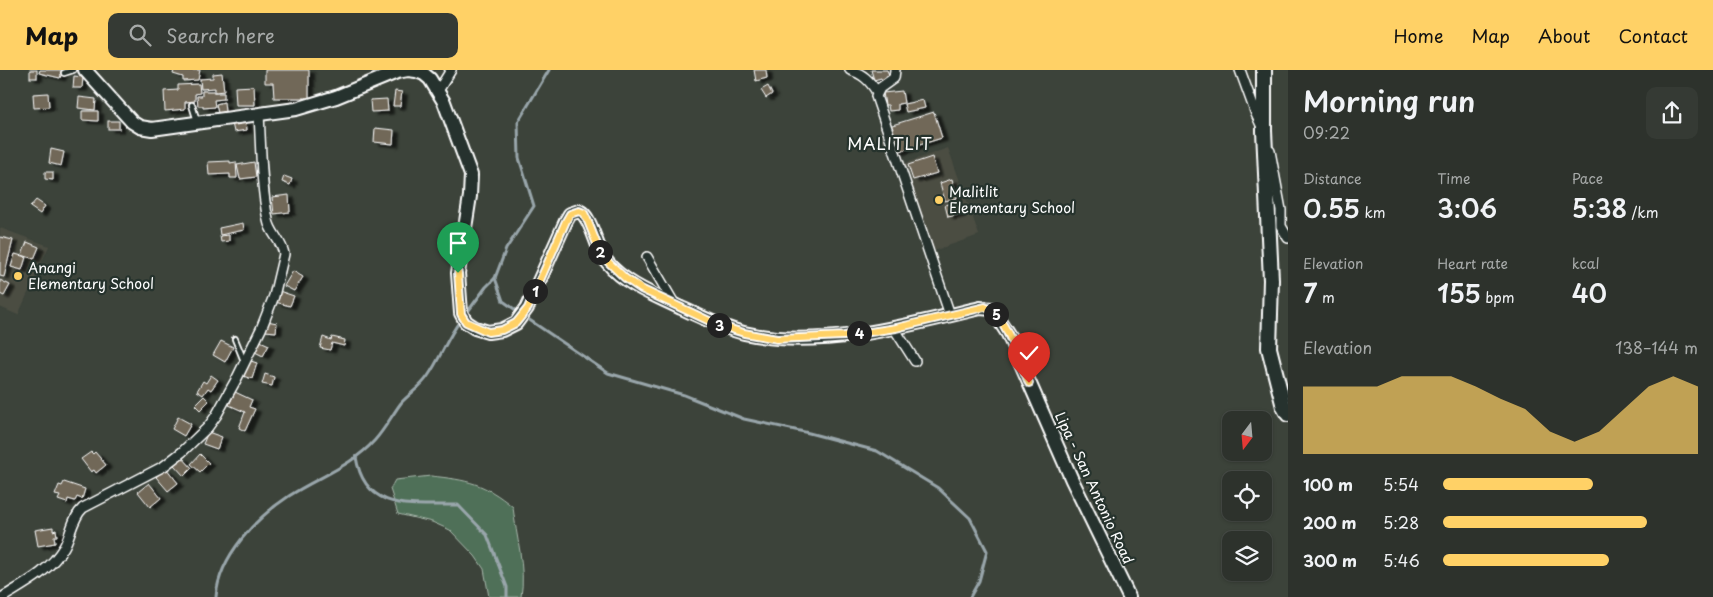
<!DOCTYPE html>
<meta charset="utf-8">
<style>
:root{--surface:#2d322c;--page:#353a34;--text:#f1f3f6;--muted:#a7aaa9;--line:#484d48;--accent:#ffd166}
body{margin:0;font-family:"Playpen Sans",sans-serif;background:var(--page);color:var(--text);height:100vh;display:flex;flex-direction:column;font-size:19px;white-space:nowrap}
*{box-sizing:border-box;margin:0}
p{font-size:16px;color:var(--muted)}
.icon{flex:none;width:28px;height:28px;fill:none;stroke:currentColor;stroke-width:2;stroke-linecap:round;stroke-linejoin:round}
.map{position:relative;flex:1;overflow:hidden}
.side{display:flex;flex-direction:column;background:var(--surface);width:425px}
.side>*{flex:none}
.needle{width:32px;rotate:196deg}
.fabs{position:absolute;left:1222px;top:341px;display:grid;gap:10px}
.fabs a{display:grid;place-items:center;width:50px;height:50px;border-radius:10px;background:var(--surface);box-shadow:0 1px 4px #0004,0 0 0 1px var(--line);font-size:25px}
.pin{position:absolute;display:grid;place-items:center;width:42px;height:42px;color:#fff;margin:-51px -21px;border-radius:50% 50% 50% 0;rotate:-45deg;box-shadow:0 0 5px #0007}
.pin .icon{rotate:45deg}
.km{position:absolute;width:25px;height:25px;margin:-12px;border-radius:50%;background:#222;color:#fff;font-size:14px;line-height:25px;text-align:center}
.round{display:grid;place-items:center;flex:none;width:52px;height:52px;border-radius:10px;background:var(--page)}
.summary{display:flex;align-items:center;justify-content:space-between;height:85px;padding:0 15px}
h1{font-size:28px;font-weight:600;line-height:38px}
.stats{display:grid;grid-template-columns:repeat(3,1fr);gap:8px;height:85px;padding:5px 15px}
.stats div{display:grid;align-content:center}
.stats b{font-size:25px;font-weight:600}
.stats small{font-size:14px;font-weight:400}
.stats p{font-size:14px}
.chart{height:140px;padding:10px 15px}
.chart p{display:flex;justify-content:space-between}
.chart svg{width:100%;height:90px;margin-top:5px;fill:var(--accent);opacity:.7}
ul{padding:0 15px;list-style:none;font-size:16px}
li{display:grid;grid-template-columns:80px 60px 1fr;align-items:center;height:38px}
li i{height:12px;border-radius:6px;background:var(--accent)}
header{display:flex;align-items:center;gap:30px;box-sizing:border-box;height:70px;padding:0 25px;background:var(--accent);color:#111}
header strong{font-size:24px}
nav{display:flex;gap:28px;margin-inline-start:auto;font-size:18px}
.search{width:350px;height:45px;background:var(--page);display:flex;align-items:center;gap:12px;box-sizing:border-box;padding:0 18px;border-radius:10px;color:var(--muted);font-size:19px}
main{display:flex;flex:1;min-height:0}
.map>svg:first-child{display:block}
.built{fill:#4c4e43}
.green{fill:#507059;stroke:#a8b8ac}
.lines{fill:none;stroke-linecap:round;stroke-linejoin:round}
.stream{stroke:#99a6ab;stroke-width:3}
.building{fill:#716859;stroke:#fff;filter:url(#shadow)}
.lane-casing{stroke:#fff;stroke-width:8}
.street-casing{stroke:#fff;stroke-width:12}
.secondary-casing{stroke:#fff;stroke-width:16}
.primary-casing{stroke:#fff;stroke-width:18}
.lane{stroke:#26332d;stroke-width:4.5}
.street{stroke:#26332d;stroke-width:9}
.secondary{stroke:#26332d;stroke-width:12}
.primary{stroke:#26332d;stroke-width:14}
.route-casing{stroke:#fff;stroke-width:10}
.route{stroke:#ffd166;stroke-width:6}
.poi-dot{fill:#ffd166;stroke:#26332d;stroke-width:2}
.labels{text-anchor:middle;stroke-width:4.5;stroke-linejoin:round;paint-order:stroke}
.poi-label{font-size:14px;fill:#fff;stroke:#26332d;text-anchor:start}
.street-label{font-size:14px;fill:#fff;stroke:#26332d}
.quarter-label{font-size:16px;letter-spacing:1px;fill:#fff;stroke:#26332d}
</style>
<header>
<strong>Map</strong>
<div class="search"><svg class="icon" aria-label="search" viewBox="0 0 24 24"><circle cx="10" cy="10" r="6"/><path d="M15 15l6 6"/></svg>Search here</div>
<nav><a>Home</a><a>Map</a><a>About</a><a>Contact</a></nav>
</header>
<main>
<div class="map">
<svg width="1288" height="527" viewBox="0 0 1288 527">
<defs>
<filter id="shadow"><feDropShadow dx="5.5" dy="3" stdDeviation="1" flood-color="#0009"/></filter>
</defs>
<rect width="100%" height="100%" fill="#3c433a"/>
<filter id="ink" filterUnits="userSpaceOnUse"><feTurbulence type="fractalNoise" baseFrequency=".02" numOctaves="2"/><feDisplacementMap in="SourceGraphic" scale="10" xChannelSelector="R" yChannelSelector="G"/><feConvolveMatrix kernelMatrix="1 2 1 2 8 2 1 2 1" color-interpolation-filters="sRGB"/></filter>
<g filter="url(#ink)">
<g class="built">
<polygon points="948,78 979,165 930,182 900,95"/>
<polygon points="0,158 49,176 18,245 0,237"/>
</g>
<path class="green" d="M431 406C468 410 484 413 513 437 516 467 526 497 521 527H489L484 499 475 486 450 460 432 452 398 444 390 419 395 410Z"/>
<g class="lines">
<g class="stream">
<polyline points="520,243 503,231 495,208 506,179 534,136 519,88 518,52 549,0"/>
<polyline points="466,244 486,217 495,208"/>
<polyline points="525,247 608,303 684,325 744,349 809,363 877,381 938,418 970,448 987,481 979,511 970,527"/>
<path d="M356 387C365 444 415 434 458 435L487 465 507 517V527"/>
<path d="M216 527C219 486 257 447 289 426 318 407 352 396 375 370 385 359 392 345 401 333 409 324 421 317 428 306 440 289 447 268 460 251"/>
</g>
</g>
<g class="building">
<rect x="30" y="0" width="7" height="8"/>
<polygon points="40,0 63,0 60,8 39,3"/>
<polygon points="174,0 200,0 198,10 183,11 183,7 173,4"/>
<polygon points="265,0 309,0 309,28 274,28 273,13 265,13"/>
<polygon points="754,0 766,0 767,8 756,11"/>
<polygon points="871,0 887,0 889,5 886,6 887,9 882,11 881,8 874,10"/>
<polygon points="222,3 224,21 215,22 215,18 201,19 200,9 213,8 213,4"/>
<polygon points="74,6 83,7 82,18 73,18"/>
<polygon points="199,14 200,23 195,24 195,31 185,32 185,39 165,41 164,21 178,20 178,15"/>
<polygon points="254,16 255,35 236,35 235,17"/>
<polygon points="768,16 772,24 766,28 761,20"/>
<polygon points="202,21 214,21 214,23 224,23 224,29 214,30 215,37 203,38 203,36 198,36 197,26 202,26"/>
<polygon points="395,21 402,22 400,36 393,36"/>
<polygon points="902,21 904,33 898,34 898,40 889,41 888,35 885,35 883,23"/>
<polygon points="48,23 49,37 34,38 33,24"/>
<polygon points="79,27 96,29 95,40 78,38"/>
<polygon points="387,29 388,41 371,42 370,30"/>
<polygon points="923,30 925,38 906,42 904,34"/>
<polygon points="224,32 225,42 218,43 216,34"/>
<polygon points="82,41 98,41 98,51 82,50"/>
<polygon points="934,42 942,68 897,82 889,56"/>
<rect x="108" y="51" width="11" height="8"/>
<polygon points="246,51 247,60 234,62 232,53"/>
<polygon points="375,58 394,60 393,74 374,72"/>
<polygon points="51,79 64,82 61,96 49,93"/>
<polygon points="932,87 937,103 913,110 908,95"/>
<polygon points="230,91 230,93 236,92 237,108 230,108 230,104 209,105 208,92"/>
<polygon points="254,92 256,107 240,109 237,95"/>
<polygon points="45,102 53,102 53,110 45,109"/>
<polygon points="284,106 292,109 290,115 282,112"/>
<polygon points="952,109 957,128 945,131 940,113"/>
<polygon points="289,125 290,142 274,144 272,127"/>
<polygon points="36,130 45,136 40,144 30,137"/>
<polygon points="957,132 960,144 948,147 945,135"/>
<polygon points="243,153 244,160 220,165 219,158"/>
<polygon points="229,165 229,171 221,172 220,166"/>
<polygon points="0,167 13,170 4,207 0,206"/>
<polygon points="27,172 39,177 34,189 22,185"/>
<polygon points="15,184 26,187 22,200 11,197"/>
<polygon points="293,201 303,207 294,221 284,216"/>
<polygon points="0,210 10,215 4,226 0,224"/>
<polygon points="279,221 294,226 290,236 275,232"/>
<polygon points="267,251 277,253 276,262 265,261"/>
<polygon points="323,267 331,270 332,267 345,270 344,276 332,273 330,280 320,278"/>
<polygon points="258,270 269,275 263,286 253,281"/>
<polygon points="221,271 233,277 225,292 213,285"/>
<polygon points="248,290 257,293 252,309 243,306"/>
<polygon points="265,304 274,307 272,316 262,314"/>
<polygon points="211,305 218,310 211,320 208,318 203,325 197,321 203,311 206,313"/>
<polygon points="235,322 252,330 249,337 255,339 245,361 239,358 245,342 229,335"/>
<polygon points="204,326 209,331 200,340 195,335"/>
<polygon points="178,347 191,354 184,366 172,359"/>
<polygon points="208,362 222,367 217,379 203,374"/>
<polygon points="91,382 93,384 95,382 106,395 96,403 94,400 91,402 81,389"/>
<polygon points="200,384 209,393 200,402 191,394"/>
<polygon points="182,387 192,398 184,406 174,395"/>
<polygon points="166,398 178,413 168,421 156,407"/>
<polygon points="64,412 85,419 82,429 77,427 75,431 68,429 67,433 58,430 60,426 55,425 59,415 62,416"/>
<polygon points="149,413 161,428 150,437 138,422"/>
<polygon points="53,457 53,461 56,460 57,466 54,466 55,473 38,476 35,460"/>
</g>
<g class="lines">
<defs>
<g id="lane">
<polyline points="64,3 73,0"/>
<polyline points="192,35 197,51"/>
<polyline points="235,269 244,291"/>
</g>
<g id="street">
<path d="M850 0C863 4 869 10 877 22"/>
<polyline points="895,0 894,8 880,18 876,26 950,245"/>
<polyline points="1240,0 1256,44 1262,57"/>
<polyline points="438,21 451,0"/>
<polyline points="1270,81 1281,140 1281,156 1288,168"/>
<polyline points="647,187 675,235"/>
<polyline points="894,258 915,291"/>
<path d="M3 527C26 513 50 501 64 477 71 465 72 448 83 438L164 396 182 382 208 357 216 346 237 308 261 259 274 226 284 184C282 171 270 163 268 150 261 115 261 79 259 44"/>
</g>
<path id="secondary" d="M85 0 132 52 140 57 152 59 296 39 336 27 397 2 408 0 416 1 424 4 430 9 444 32 471 105 470 126 458 203 461 243 466 252 475 258 488 262 502 260 516 253 527 238 566 151 570 144 579 141C591 146 595 174 603 186 609 196 618 204 627 210 644 222 663 229 681 238 702 247 722 258 744 263 818 280 908 256 980 238L992 239 1008 264 1072 410 1129 527"/>
<polyline id="primary" points="1264,0 1264,61 1271,210 1269,278 1284,337 1288,344"/>
</defs>
<use href="#lane" class="lane-casing"/>
<use href="#street" class="street-casing"/>
<use href="#secondary" class="secondary-casing"/>
<use href="#primary" class="primary-casing"/>
<use href="#lane" class="lane"/>
<use href="#street" class="street"/>
<use href="#secondary" class="secondary"/>
<use href="#primary" class="primary"/>
</g>
</g>
<g class="lines" filter="url(#ink)">
<defs>
<path id="route" d="M458 203 461 244 466 252 488 262 502 260 516 253 528 238 566 151 570 144 579 141 584 143 587 149 598 177 604 188 625 208 641 219 718 255 744 263 777 269 844 266 896 258 985 237C986 238 991 239 992 240 1006 251 1022 296 1029 313"/>
</defs>
<use href="#route" class="route-casing"/>
<use href="#route" class="route"/>
</g>
<g class="poi-dot">
<circle cx="939" cy="130" r="5"/>
<circle cx="18" cy="206" r="5"/>
</g>
<g class="labels">
<g class="poi-label">
<text x="949" y="127">Malitlit<tspan x="949" dy="16">Elementary School</tspan></text>
<text x="28" y="203">Anangi<tspan x="28" dy="16">Elementary School</tspan></text>
</g>
<g class="street-label">
<text transform="translate(1094 418) rotate(65)" y="5">Lipa - San Antonio Road</text>
</g>
<g class="quarter-label">
<text x="890" y="80">MALITLIT</text>
</g>
</g>
</svg>
<div class="fabs">
<a><svg class="needle" viewBox="-14 -14 28 28"><path d="M0-13l5 13h-10z" fill="#e53935"/><path d="M0 13l5-13h-10z" fill="#a7aaa9"/></svg></a>
<a><svg class="icon" aria-label="locate" viewBox="0 0 24 24"><circle cx="12" cy="12" r="6"/><path d="M12 2v4M12 18v4M2 12h4M18 12h4"/></svg></a>
<a><svg class="icon" aria-label="layers" viewBox="0 0 24 24"><path d="M12 4l9 5-9 5-9-5zM3 14l9 5 9-5"/></svg></a>
</div>
<div class="pin" style="left:458px;top:203px;background:#1e9e55"><svg class="icon" aria-label="arrive" viewBox="0 0 24 24"><path d="M6 21V4h12l-3 4 3 4H6"/></svg></div>
<div class="pin" style="left:1029px;top:313px;background:#d93025"><svg class="icon" aria-label="check" viewBox="0 0 24 24"><path d="M5 12l5 5 9-10"/></svg></div>
<b class="km" style="left:535px;top:221px">1</b>
<b class="km" style="left:600px;top:182px">2</b>
<b class="km" style="left:719px;top:255px">3</b>
<b class="km" style="left:859px;top:263px">4</b>
<b class="km" style="left:996px;top:244px">5</b>
</div>
<section class="side">
<div class="summary"><div><h1>Morning run</h1><p>09:22</p></div><a class="round"><svg class="icon" aria-label="share" viewBox="0 0 24 24"><path d="M12 15V3M7 8l5-5 5 5M5 13v7h14v-7"/></svg></a></div>
<div class="stats">
<div><p>Distance</p><b>0.55<small> km</small></b></div>
<div><p>Time</p><b>3:06</b></div>
<div><p>Pace</p><b>5:38<small> /km</small></b></div>
</div>
<div class="stats">
<div><p>Elevation</p><b>7<small> m</small></b></div>
<div><p>Heart rate</p><b>155<small> bpm</small></b></div>
<div><p>kcal</p><b>40</b></div>
</div>
<div class="chart"><p><span>Elevation</span>138–144 m</p>
<svg viewBox="0 0 160 44" preserveAspectRatio="none"><path d="M0 44V11L10 11L20 11L30 11L40 6L50 6L60 6L70 11L80 17L90 22L100 33L110 38L120 33L130 22L140 11L150 6L160 11V44z"/></svg>
</div>
<ul>
<li><b>100 m</b>5:54<i style="width:59%"></i></li>
<li><b>200 m</b>5:28<i style="width:80%"></i></li>
<li><b>300 m</b>5:46<i style="width:65%"></i></li>
</ul>
</section>
</main>
